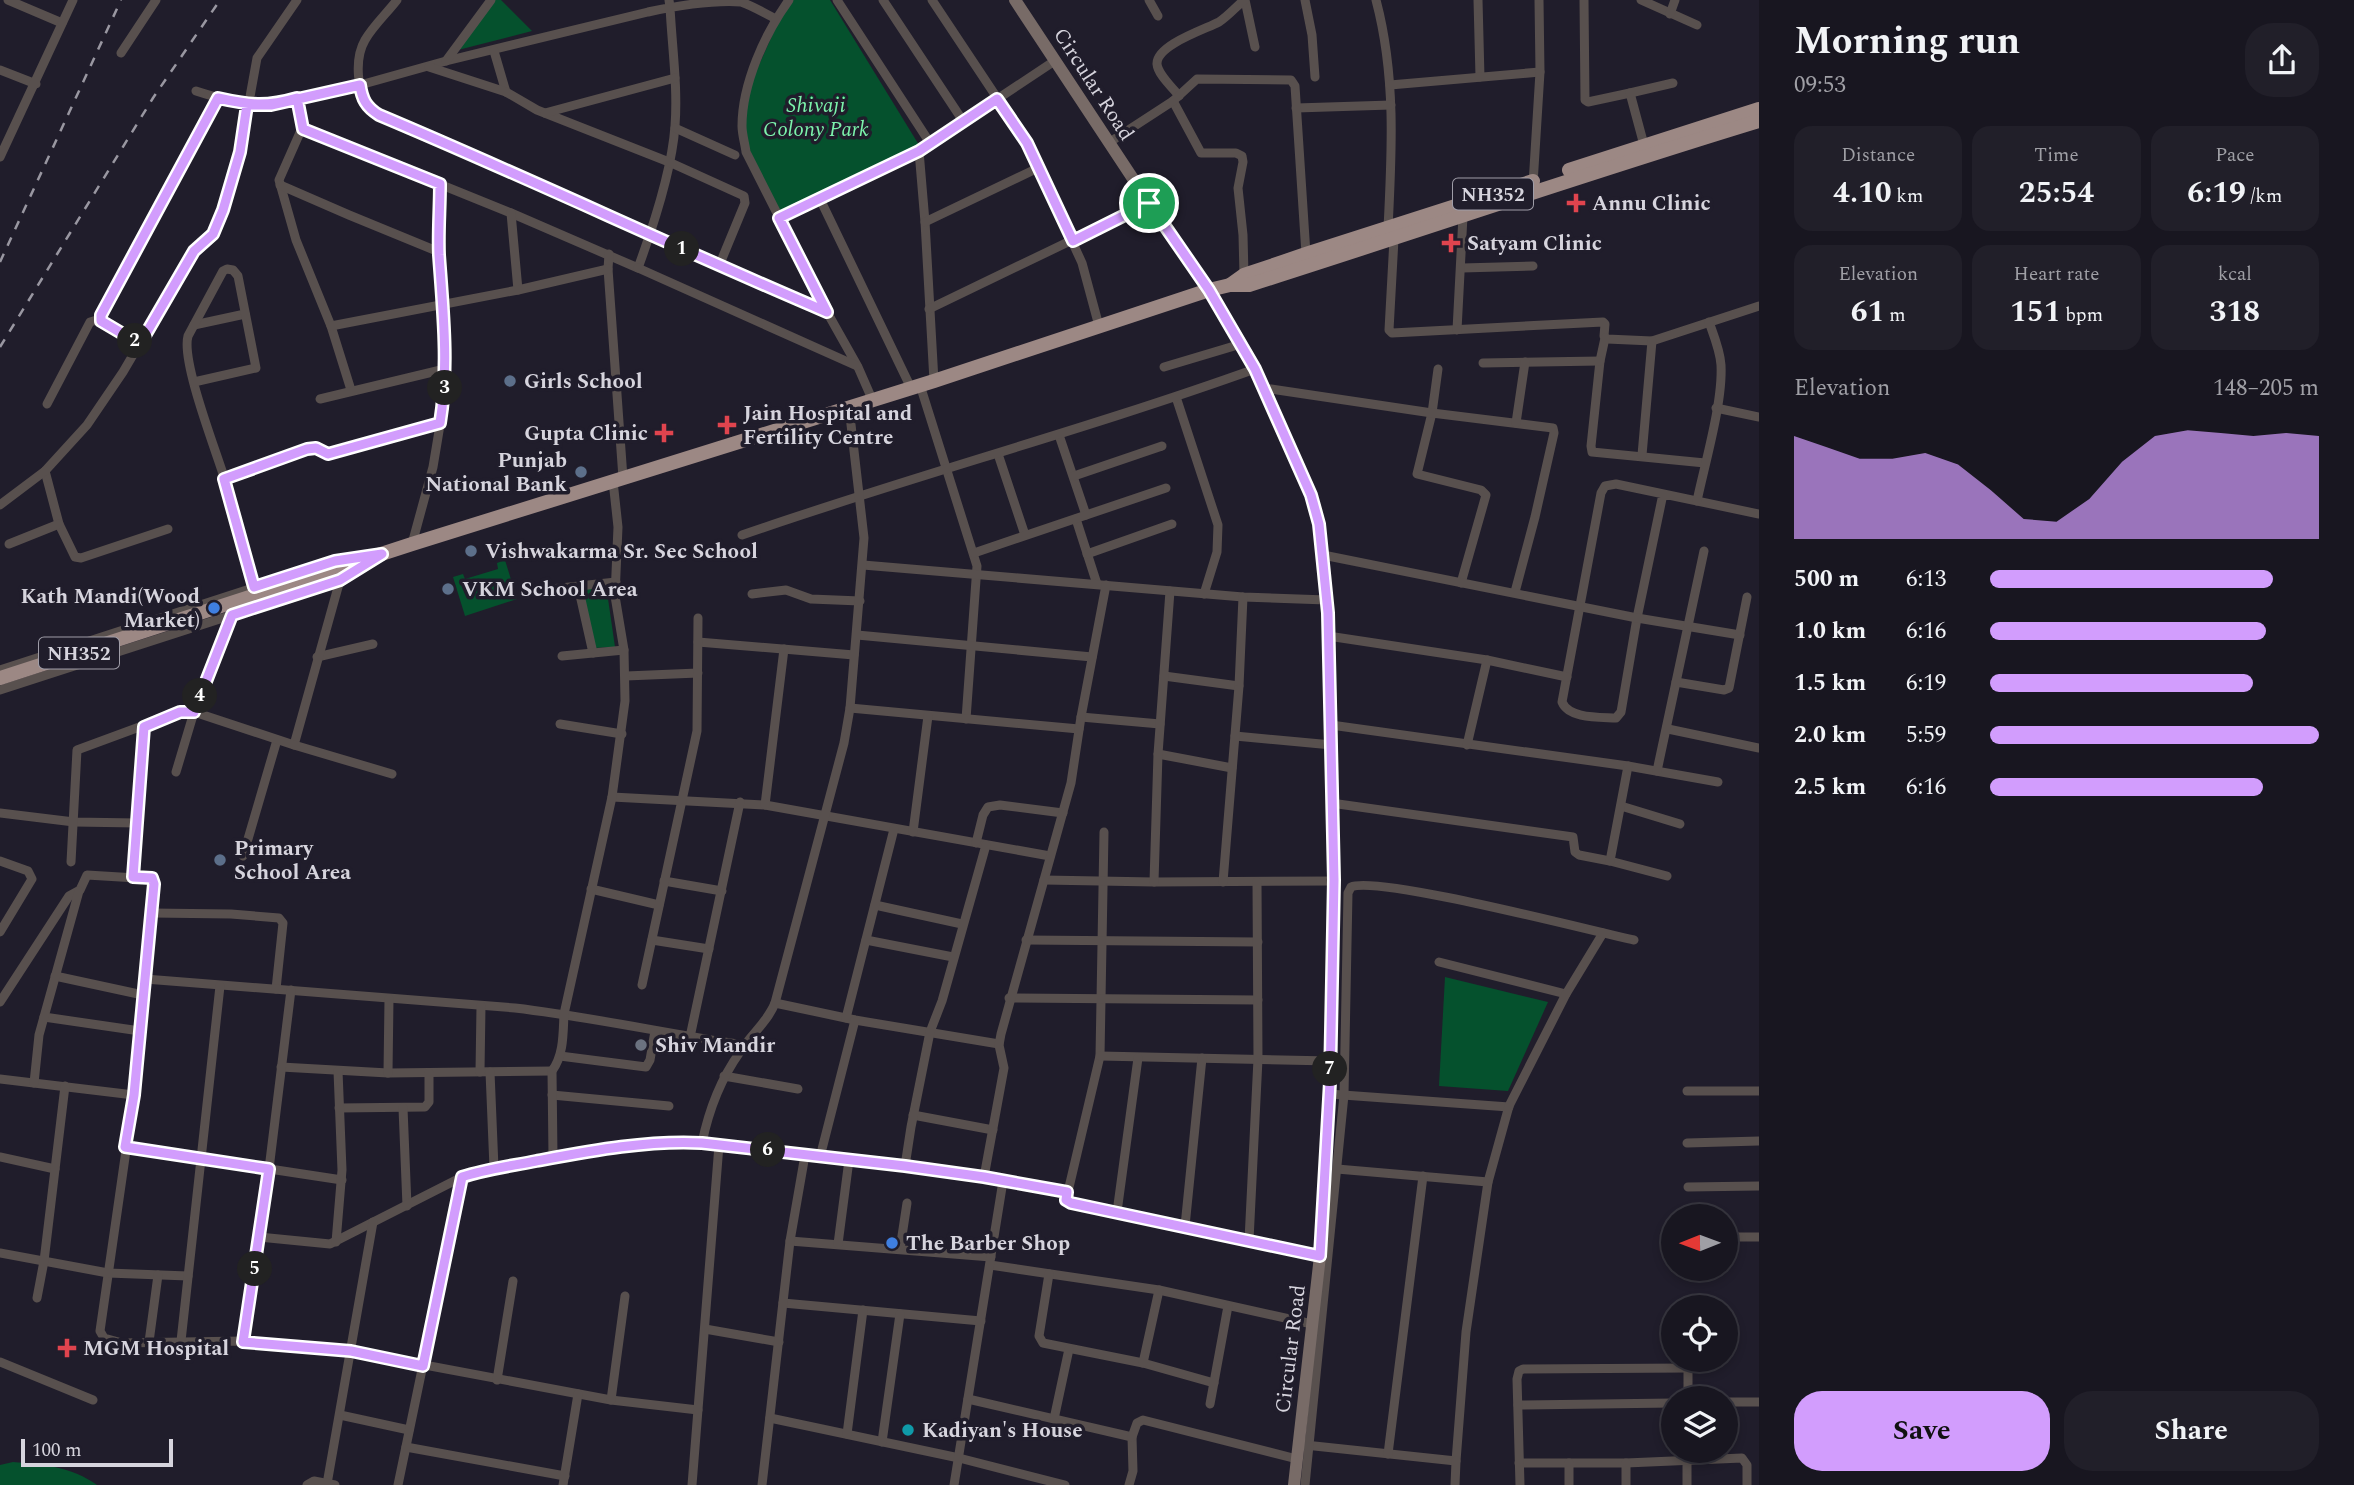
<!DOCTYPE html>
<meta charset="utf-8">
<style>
:root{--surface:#181620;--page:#211f29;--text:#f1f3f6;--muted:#9f9fa5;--line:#36353e;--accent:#d29dfd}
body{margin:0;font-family:Spectral,serif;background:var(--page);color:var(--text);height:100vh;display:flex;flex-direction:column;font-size:26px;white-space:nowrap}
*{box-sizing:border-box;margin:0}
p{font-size:23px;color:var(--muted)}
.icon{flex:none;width:38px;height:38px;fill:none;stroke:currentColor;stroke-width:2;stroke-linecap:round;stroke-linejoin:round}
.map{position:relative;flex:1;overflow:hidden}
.side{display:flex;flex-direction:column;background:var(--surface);width:595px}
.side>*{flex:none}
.needle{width:46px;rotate:269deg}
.buttons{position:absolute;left:1661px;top:1204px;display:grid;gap:14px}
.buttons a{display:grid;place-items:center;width:77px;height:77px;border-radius:50%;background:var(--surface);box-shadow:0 4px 10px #0003,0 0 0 2px var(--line);font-size:35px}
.scale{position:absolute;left:21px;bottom:18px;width:152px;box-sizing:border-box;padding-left:7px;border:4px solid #d6d4dd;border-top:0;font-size:19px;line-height:24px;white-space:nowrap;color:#d6d4dd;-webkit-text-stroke:5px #201d2b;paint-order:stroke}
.pin{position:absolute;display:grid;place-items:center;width:60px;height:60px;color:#fff;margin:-30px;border:4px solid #fff;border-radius:50%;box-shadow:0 2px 7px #0007}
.km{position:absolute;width:35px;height:35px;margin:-18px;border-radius:50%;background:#222;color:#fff;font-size:19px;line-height:35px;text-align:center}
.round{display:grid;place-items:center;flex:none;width:74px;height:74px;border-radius:28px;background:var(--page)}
.summary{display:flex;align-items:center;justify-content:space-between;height:119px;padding:0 35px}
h1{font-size:38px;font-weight:700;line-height:52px}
.figures{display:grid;grid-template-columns:repeat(3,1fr);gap:10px;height:119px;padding:7px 35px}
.figures div{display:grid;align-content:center;border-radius:18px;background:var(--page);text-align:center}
.figures b{font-size:30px;font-weight:700}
.figures small{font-size:19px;font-weight:400}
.figures p{font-size:19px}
.chart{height:196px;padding:14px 35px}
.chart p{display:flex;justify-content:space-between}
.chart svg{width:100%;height:126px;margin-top:7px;fill:var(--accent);opacity:.7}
.cta{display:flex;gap:14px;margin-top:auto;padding:14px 35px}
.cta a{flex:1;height:80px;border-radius:28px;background:var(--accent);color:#111;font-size:28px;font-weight:700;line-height:80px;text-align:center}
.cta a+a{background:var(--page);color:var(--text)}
ul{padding:0 35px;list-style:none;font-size:23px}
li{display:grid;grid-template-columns:112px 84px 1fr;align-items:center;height:52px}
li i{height:18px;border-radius:9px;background:var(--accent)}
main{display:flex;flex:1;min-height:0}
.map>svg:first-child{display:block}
.green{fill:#05512d}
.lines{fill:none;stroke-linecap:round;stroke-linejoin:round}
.minor{stroke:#58504e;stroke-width:9}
.secondary{stroke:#786b67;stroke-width:12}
.trunk{stroke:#9c8884;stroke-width:14}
.rail{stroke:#9997a1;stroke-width:2.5;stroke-dasharray:9 9;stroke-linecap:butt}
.route-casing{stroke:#fff;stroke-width:14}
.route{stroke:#d29dfd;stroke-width:9}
.health-dot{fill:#e0444e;stroke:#201d2b;stroke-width:2.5}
.service-dot{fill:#5c6f8a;stroke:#201d2b;stroke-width:2.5}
.shop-dot{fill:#3f7fe0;stroke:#201d2b;stroke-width:2.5}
.worship-dot{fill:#6b7280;stroke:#201d2b;stroke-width:2.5}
.culture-dot{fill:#0f9aa8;stroke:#201d2b;stroke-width:2.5}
.labels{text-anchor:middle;stroke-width:7;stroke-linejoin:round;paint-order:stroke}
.shield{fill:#201d2b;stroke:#9f9da8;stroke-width:2}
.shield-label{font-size:19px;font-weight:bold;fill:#d6d4dd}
.street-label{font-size:21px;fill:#d6d4dd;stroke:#201d2b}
.park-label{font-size:21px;font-style:italic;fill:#7cf3ac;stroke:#201d2b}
.poi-label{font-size:21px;font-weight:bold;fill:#d6d4dd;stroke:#201d2b;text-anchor:start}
</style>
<main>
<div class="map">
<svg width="1759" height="1485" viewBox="0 0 1759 1485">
<rect width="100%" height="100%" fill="#201d2b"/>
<g class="green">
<polygon points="494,0 501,0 532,31 454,51"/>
<polygon points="788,0 830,0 919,145 779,218 746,152 746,94"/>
<polygon points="505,560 517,599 465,616 453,577 463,574 465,579 498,569 497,563"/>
<polygon points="606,585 615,647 593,648 579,590"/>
<polygon points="1445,977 1548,1002 1508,1091 1439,1086"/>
<path d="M13 1462C42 1464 72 1467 97 1485H0V1465Z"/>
</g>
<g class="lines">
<g class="minor">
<polyline points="8,0 62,23"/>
<path d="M397 0C387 13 373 26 365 40 354 59 357 93 370 110L489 161 719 266 827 312"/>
<path d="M669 0 670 7C672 47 678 87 675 126 672 169 653 227 638 268L511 213 306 130 301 124 297 100 299 97 360 85 446 61 648 12C676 6 712 0 741 2 753 6 764 13 776 19"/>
<path d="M789 0C765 33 742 84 742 126 742 134 745 144 746 152L827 312 858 367 872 399"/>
<polyline points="837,0 930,143"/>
<polyline points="883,0 963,121"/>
<polyline points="932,0 1027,143 1082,263 1099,326"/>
<polyline points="1149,0 1158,16"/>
<polyline points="1245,0 1255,47"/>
<polyline points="1305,0 1312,35 1315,77"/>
<path d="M1376 0C1396 75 1392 151 1388 228"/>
<polyline points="1478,0 1480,77"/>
<polyline points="1584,0 1585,100 1588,102 1630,93 1644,145"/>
<polyline points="1641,0 1697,25"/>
<polyline points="1670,14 1675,0"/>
<polyline points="494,51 506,92"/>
<polyline points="121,53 156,0"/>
<polyline points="446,61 491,0"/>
<polyline points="429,67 506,92 537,110 669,162 744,196 745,203 719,266"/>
<polyline points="0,70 36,84"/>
<polyline points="1390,85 1540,72"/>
<path d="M196 91C233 103 259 109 297 98"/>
<polyline points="1630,93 1673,83"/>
<path d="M1179 96C1173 88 1158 75 1157 64 1156 45 1206 29 1219 22 1228 16 1236 7 1244 0"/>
<polyline points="1173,101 1201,153 1236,153 1242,156 1243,162 1238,188 1243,235 1244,275"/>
<polyline points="1296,108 1391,105"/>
<polyline points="545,113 675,78"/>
<polyline points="302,128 279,180 296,240 331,326 351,390"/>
<polyline points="675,128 735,155"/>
<polyline points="1110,142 1173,101 1197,79 1291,80 1295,86 1306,254"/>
<polyline points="919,151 925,222 934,381"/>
<polyline points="0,157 73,0"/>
<polyline points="1533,184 1540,72 1539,0"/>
<polyline points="280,185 349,215 439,252"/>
<polyline points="820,199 911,388"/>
<polyline points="511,213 518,290"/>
<polyline points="779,218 919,151 1056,60"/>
<polyline points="925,222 1038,168"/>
<polyline points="1394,239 1389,330 1392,333 1603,322 1605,324 1604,336 1607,339 1652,341 1759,306"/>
<polyline points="609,254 608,269 623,478"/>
<polyline points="638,268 857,366"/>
<polyline points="1462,268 1533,266"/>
<polyline points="929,309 1149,203"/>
<polyline points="194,325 245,314"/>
<polyline points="331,326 518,290 608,269"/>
<polyline points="1457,330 1463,216"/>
<polyline points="1605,338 1600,361 1591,446 1592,452 1705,463"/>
<polyline points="140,344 102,322 101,315 218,98"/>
<polyline points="1483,363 1600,361"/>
<polyline points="1164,367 1241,344"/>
<polyline points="1438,369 1432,413 1417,474 1481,490 1486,495 1461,583"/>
<path d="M194 382 256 368 238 276 233 270 227 269 223 271 188 336C181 361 215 448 224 477 235 513 244 550 254 587"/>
<polyline points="920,385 977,566 966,719"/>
<polyline points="1264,388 1432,413 1553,428 1554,433 1535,517 1515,592"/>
<polyline points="1176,397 1218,525 1217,552 1204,594"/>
<polyline points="320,399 445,369"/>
<polyline points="47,404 90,322 100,319"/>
<polyline points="1716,408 1759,417"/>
<polyline points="1516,423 1525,362"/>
<polyline points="1059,435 1086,515"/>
<polyline points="998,454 1025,535"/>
<polyline points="1642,455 1652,341"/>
<polyline points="45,471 59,524 75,557 81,558 168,529"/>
<polyline points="1074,476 1162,446"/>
<path d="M224 479 308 449C318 447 322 455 331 453L440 423"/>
<path d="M1663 494 1637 618 1621 712 1616 718C1600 717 1569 719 1562 702L1601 493 1605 486 1616 484 1759 514"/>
<path d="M1697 501C1705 463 1723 402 1721 365 1720 350 1714 336 1709 322"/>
<polyline points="0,505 45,471 87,425 123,372 194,251 213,234 223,210 240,152 257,58 297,0"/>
<polyline points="1076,519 1097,584"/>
<path d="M742 535C912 476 1085 430 1255 369"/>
<polyline points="9,544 59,524"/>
<polyline points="412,544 433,467 444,401 444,304 439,252 440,184"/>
<polyline points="974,553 1166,488"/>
<polyline points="1087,554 1172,524"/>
<polyline points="1323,555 1637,618 1740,635"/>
<polyline points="863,565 1243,597 1327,600"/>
<polyline points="578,586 593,653"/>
<polyline points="542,590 616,582"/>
<polyline points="752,594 786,590 811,599 860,601"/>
<polyline points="857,635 1092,657"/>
<polyline points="1328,636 1487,660 1567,677"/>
<polyline points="698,642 854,655"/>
<polyline points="562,656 624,650"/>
<polyline points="317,657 373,644"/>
<polyline points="0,670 336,561 353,558"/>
<polyline points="626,676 698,673"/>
<polyline points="1164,676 1239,686"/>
<polyline points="1676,682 1724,690 1729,688 1747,597"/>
<polyline points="0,690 340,580"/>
<polyline points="850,708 1079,729"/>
<polyline points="1081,717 1160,724"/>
<polyline points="560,724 622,734"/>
<polyline points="1331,725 1628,766 1718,782"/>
<polyline points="1668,729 1759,748"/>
<polyline points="1235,736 1332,745"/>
<polyline points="294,745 340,580 365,565"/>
<polyline points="1467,745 1487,660"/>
<polyline points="1158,754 1232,768"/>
<polyline points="1657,771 1704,551"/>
<polyline points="176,772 194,712 229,627 232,615"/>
<polyline points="612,797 765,805 1050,856"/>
<polyline points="1331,803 1573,837 1575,852 1579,855 1610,861 1667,876"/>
<polyline points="765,805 784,649"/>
<polyline points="1621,806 1680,824"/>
<polyline points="0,813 74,822 137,823"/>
<polyline points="913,832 928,716"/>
<polyline points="1104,832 1100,1056 1066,1200 1071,1203 1320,1256"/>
<polyline points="976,843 983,815 988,807 1000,805 1063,813"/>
<polyline points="243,856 277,740"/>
<polyline points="0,861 28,871 32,879 0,932"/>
<polyline points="1610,861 1628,766"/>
<polyline points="71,862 77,750 180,712 194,712 294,745 392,774"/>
<polyline points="133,877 144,727"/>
<polyline points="1044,880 1154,882 1334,881"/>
<polyline points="664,881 722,891"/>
<polyline points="1154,882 1158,754 1170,591"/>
<polyline points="1223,882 1239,686 1243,597"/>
<polyline points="591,889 659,905"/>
<polyline points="875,905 962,924"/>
<polyline points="152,913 231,914 279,918 283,923 276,989"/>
<polyline points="652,940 709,949"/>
<polyline points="866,940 953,957"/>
<polyline points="1026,940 1258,942"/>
<polyline points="1439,962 1566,994"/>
<polyline points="55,976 143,995"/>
<path d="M145 979 515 1008C592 1017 668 1034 744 1045"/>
<polyline points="642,985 697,731 698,618"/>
<polyline points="1009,998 1258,1000"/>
<polyline points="0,1002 69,896 80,890 87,875 153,879 152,913 134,1095 100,1331 104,1338 122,1343 243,1341 350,1351 611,1400 698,1410"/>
<polyline points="775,1003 855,1020 999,1044"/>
<polyline points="44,1017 140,1031"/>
<polyline points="846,1018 894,829"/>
<polyline points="690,1037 740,802"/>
<polyline points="560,1056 646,1067 650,1060 655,1031"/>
<polyline points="1100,1056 1331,1061"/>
<polyline points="281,1067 388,1073 552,1071"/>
<polyline points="480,1072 481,1006"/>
<polyline points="490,1072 494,1168"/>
<polyline points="388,1073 389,999"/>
<polyline points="724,1076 798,1089"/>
<polyline points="0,1079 134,1095"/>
<polyline points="34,1083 39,1035 79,891"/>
<polyline points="1687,1091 1759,1091"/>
<polyline points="1329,1094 1509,1107"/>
<polyline points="552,1095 669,1106"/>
<polyline points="339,1108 425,1107 429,1102 429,1073"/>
<polyline points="403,1108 407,1206"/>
<polyline points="913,1115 993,1130"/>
<path d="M702 1143C709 1109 720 1080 740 1052 751 1034 767 1023 775 1003L844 743 850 708 864 538 849 407"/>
<polyline points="1687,1143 1759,1141"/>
<polyline points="125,1147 342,1180"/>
<polyline points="0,1157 55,1169"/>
<path d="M553 1157 552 1071C564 1055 563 1033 564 1014L612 797 625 701 624 650 615 596 618 527 613 481"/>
<polyline points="820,1157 855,1020"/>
<polyline points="905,1166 911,1127 930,1032 942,1001 986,845"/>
<polyline points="1337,1169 1488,1182"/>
<polyline points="984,1177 1004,1068 999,1045 1001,1034 1071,783 1081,717 1106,585"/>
<polyline points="1688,1187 1759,1186"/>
<polyline points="1117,1212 1138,1058"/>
<polyline points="1185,1226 1202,1058"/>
<path d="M259 1237 330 1244 462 1177C486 1169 511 1166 536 1161 590 1151 647 1140 702 1143L905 1166 984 1177 1067 1192"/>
<polyline points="1726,1237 1759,1237"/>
<polyline points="1249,1240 1258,1059 1257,882"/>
<polyline points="790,1241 991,1257"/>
<polyline points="336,1242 342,1170 338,1071"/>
<polyline points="838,1244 849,1160"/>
<polyline points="900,1249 907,1203"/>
<polyline points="0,1253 108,1273 188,1276"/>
<polyline points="990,1265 1159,1290 1312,1324"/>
<polyline points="1049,1274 1039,1336 1043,1343 1143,1363 1214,1383"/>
<polyline points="37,1298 44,1261 65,1086"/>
<polyline points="783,1303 981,1321"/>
<polyline points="705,1329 779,1342"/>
<polyline points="181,1341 220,986"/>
<polyline points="243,1341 269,1169 291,990"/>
<polyline points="149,1342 158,1275"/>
<polyline points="0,1362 93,1400"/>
<polyline points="1143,1363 1159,1290"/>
<polyline points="497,1380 513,1281"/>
<polyline points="1688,1398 1688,1360"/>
<polyline points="968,1399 1132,1437 1133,1471 1129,1485"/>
<polyline points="611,1400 625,1296"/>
<polyline points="1726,1402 1759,1402"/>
<polyline points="1210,1404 1228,1306"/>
<polyline points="1518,1405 1673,1403"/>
<polyline points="340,1415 409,1430"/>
<polyline points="770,1418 959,1458 1065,1485"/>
<polyline points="1054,1419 1069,1349"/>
<polyline points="847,1434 863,1310"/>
<polyline points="1132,1437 1137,1423 1143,1420 1297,1459"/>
<polyline points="882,1442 900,1314"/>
<polyline points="1305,1445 1456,1461 1466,1332 1488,1182 1509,1106 1566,994 1603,933"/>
<polyline points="406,1447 565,1476"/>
<polyline points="1687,1451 1687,1485"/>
<polyline points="1388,1454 1423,1176"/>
<polyline points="1519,1463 1626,1463 1742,1458 1747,1465 1747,1485"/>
<polyline points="1626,1463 1626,1485"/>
<polyline points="327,1484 373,1222"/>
<polyline points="307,1485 314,1481 335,1485"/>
<polyline points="398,1485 462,1177"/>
<polyline points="563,1485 578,1394"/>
<polyline points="692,1485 719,1145"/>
<polyline points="762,1485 790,1241 805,1155"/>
<polyline points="954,1485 1003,1181"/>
<path d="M1305 1485 1344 1095 1348 893 1351 887C1377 875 1591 931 1634 940"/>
<polyline points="1455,1485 1456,1461"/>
<polyline points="1520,1485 1517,1379 1519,1371 1523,1369 1688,1368"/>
<polyline points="1569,1485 1569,1463"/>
</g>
<polyline class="secondary" points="1015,0 1149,203 1209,290 1241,344 1264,388 1311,495 1319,524 1328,613 1331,725 1334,881 1330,1082 1320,1256 1294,1485"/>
<g class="trunk">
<polyline points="1569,170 1759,109"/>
<polyline points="1230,285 1244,275 1306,254 1533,181"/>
<path d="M0 678 412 544 934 381 1209 290 1230 285H1249C1419 231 1588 173 1759 121"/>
</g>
<g class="rail">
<polyline points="0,262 121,0"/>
<polyline points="0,347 153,98 220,0"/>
</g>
</g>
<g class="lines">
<defs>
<path id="route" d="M1149 203 1073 241 1027 143 997 99 919 151 779 218 827 312C676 248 529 178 379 115 366 107 362 99 360 85L271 105H247L240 152 223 210 213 234 194 251 140 344 101 321V315L218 98C249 105 266 107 297 98L303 129 440 184C440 208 438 232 439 255 443 311 449 367 440 423L328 454 316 448 307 449 224 479 254 587 335 561 382 554 340 580 232 615 194 712H180L144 727 133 877 152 878 154 884 134 1095 125 1147 269 1169 243 1342 351 1351 423 1366 462 1177C486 1169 511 1166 536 1161 590 1151 647 1140 702 1143L905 1166 984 1177 1067 1192 1066 1200 1071 1203 1320 1256 1330 1082 1334 880 1328 613 1319 524 1311 495 1255 369 1209 290 1149 203"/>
</defs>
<use href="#route" class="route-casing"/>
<use href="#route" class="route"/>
</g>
<g class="health-dot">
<path d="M1572.5 192.5h7v7h7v7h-7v7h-7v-7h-7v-7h7z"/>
<path d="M1447.5 232.5h7v7h7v7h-7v7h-7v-7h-7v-7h7z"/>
<path d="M723.5 414.5h7v7h7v7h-7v7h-7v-7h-7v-7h7z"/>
<path d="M660.5 422.5h7v7h7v7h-7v7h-7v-7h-7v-7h7z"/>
<path d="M63.5 1337.5h7v7h7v7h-7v7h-7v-7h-7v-7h7z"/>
</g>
<g class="service-dot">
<circle cx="510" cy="381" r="7"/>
<circle cx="581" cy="472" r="7"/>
<circle cx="471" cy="551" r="7"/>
<circle cx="448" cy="589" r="7"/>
<circle cx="220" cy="860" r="7"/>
</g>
<g class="shop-dot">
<circle cx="214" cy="608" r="7"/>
<circle cx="892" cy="1243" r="7"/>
</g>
<circle class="worship-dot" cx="641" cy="1045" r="7"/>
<circle class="culture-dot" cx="908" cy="1430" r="7"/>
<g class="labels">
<g class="shield">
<rect x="1453" y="178.5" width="80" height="31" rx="5"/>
<rect x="39" y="637.5" width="80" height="31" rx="5"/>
</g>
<g class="shield-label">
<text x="1493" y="201">NH352</text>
<text x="79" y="660">NH352</text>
</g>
<g class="street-label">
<text transform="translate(1094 84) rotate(57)" y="7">Circular Road</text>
<text transform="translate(1290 1349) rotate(-83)" y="7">Circular Road</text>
</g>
<g class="park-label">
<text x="816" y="112">Shivaji<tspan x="816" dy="24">Colony Park</tspan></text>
</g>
<g class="poi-label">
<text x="1592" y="210">Annu Clinic</text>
<text x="1467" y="250">Satyam Clinic</text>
<text x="524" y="388">Girls School</text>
<text x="743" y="420">Jain Hospital and<tspan x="743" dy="24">Fertility Centre</tspan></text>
<text x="648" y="440" text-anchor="end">Gupta Clinic</text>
<text x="567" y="467" text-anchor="end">Punjab<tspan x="567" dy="24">National Bank</tspan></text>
<text x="485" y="558">Vishwakarma Sr. Sec School</text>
<text x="462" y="596">VKM School Area</text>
<text x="200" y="603" text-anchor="end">Kath Mandi(Wood<tspan x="200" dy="24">Market)</tspan></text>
<text x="234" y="855">Primary<tspan x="234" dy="24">School Area</tspan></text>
<text x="655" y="1052">Shiv Mandir</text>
<text x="906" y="1250">The Barber Shop</text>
<text x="83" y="1355">MGM Hospital</text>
<text x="922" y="1437">Kadiyan's House</text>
</g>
</g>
</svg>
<div class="buttons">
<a><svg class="needle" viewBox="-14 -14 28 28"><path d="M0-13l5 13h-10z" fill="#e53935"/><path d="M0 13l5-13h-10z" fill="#9f9fa5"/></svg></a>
<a><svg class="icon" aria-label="locate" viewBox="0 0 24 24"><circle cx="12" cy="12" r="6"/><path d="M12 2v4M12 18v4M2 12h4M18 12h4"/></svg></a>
<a><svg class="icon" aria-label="layers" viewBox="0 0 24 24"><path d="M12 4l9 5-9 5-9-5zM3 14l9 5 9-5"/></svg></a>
</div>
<div class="scale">100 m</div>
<div class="pin" style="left:1149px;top:203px;background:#1e9e55"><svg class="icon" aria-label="arrive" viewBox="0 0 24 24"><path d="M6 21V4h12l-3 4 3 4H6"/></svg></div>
<b class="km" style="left:682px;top:249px">1</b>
<b class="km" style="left:135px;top:341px">2</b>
<b class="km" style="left:445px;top:388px">3</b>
<b class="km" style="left:200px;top:696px">4</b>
<b class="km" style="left:255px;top:1269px">5</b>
<b class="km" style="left:768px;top:1150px">6</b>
<b class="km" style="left:1330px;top:1069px">7</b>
</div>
<section class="side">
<div class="summary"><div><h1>Morning run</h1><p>09:53</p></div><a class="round"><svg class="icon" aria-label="share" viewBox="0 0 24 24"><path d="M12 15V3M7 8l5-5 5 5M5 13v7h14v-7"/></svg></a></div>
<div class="figures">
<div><p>Distance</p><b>4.10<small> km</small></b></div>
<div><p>Time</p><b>25:54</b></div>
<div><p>Pace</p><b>6:19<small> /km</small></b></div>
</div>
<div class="figures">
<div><p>Elevation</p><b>61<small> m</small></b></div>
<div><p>Heart rate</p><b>151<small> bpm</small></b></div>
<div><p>kcal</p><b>318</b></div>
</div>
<div class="chart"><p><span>Elevation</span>148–205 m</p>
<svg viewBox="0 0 160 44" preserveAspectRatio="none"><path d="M0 44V8L10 12L20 16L30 16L40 14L50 18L60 27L70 37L80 38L90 30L100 17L110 8L120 6L130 7L140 8L150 7L160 8V44z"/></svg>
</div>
<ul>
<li><b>500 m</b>6:13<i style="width:86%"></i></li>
<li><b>1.0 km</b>6:16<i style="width:84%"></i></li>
<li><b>1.5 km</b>6:19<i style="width:80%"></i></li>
<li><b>2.0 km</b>5:59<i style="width:100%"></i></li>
<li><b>2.5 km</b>6:16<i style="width:83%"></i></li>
</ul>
<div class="cta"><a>Save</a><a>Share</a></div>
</section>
</main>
